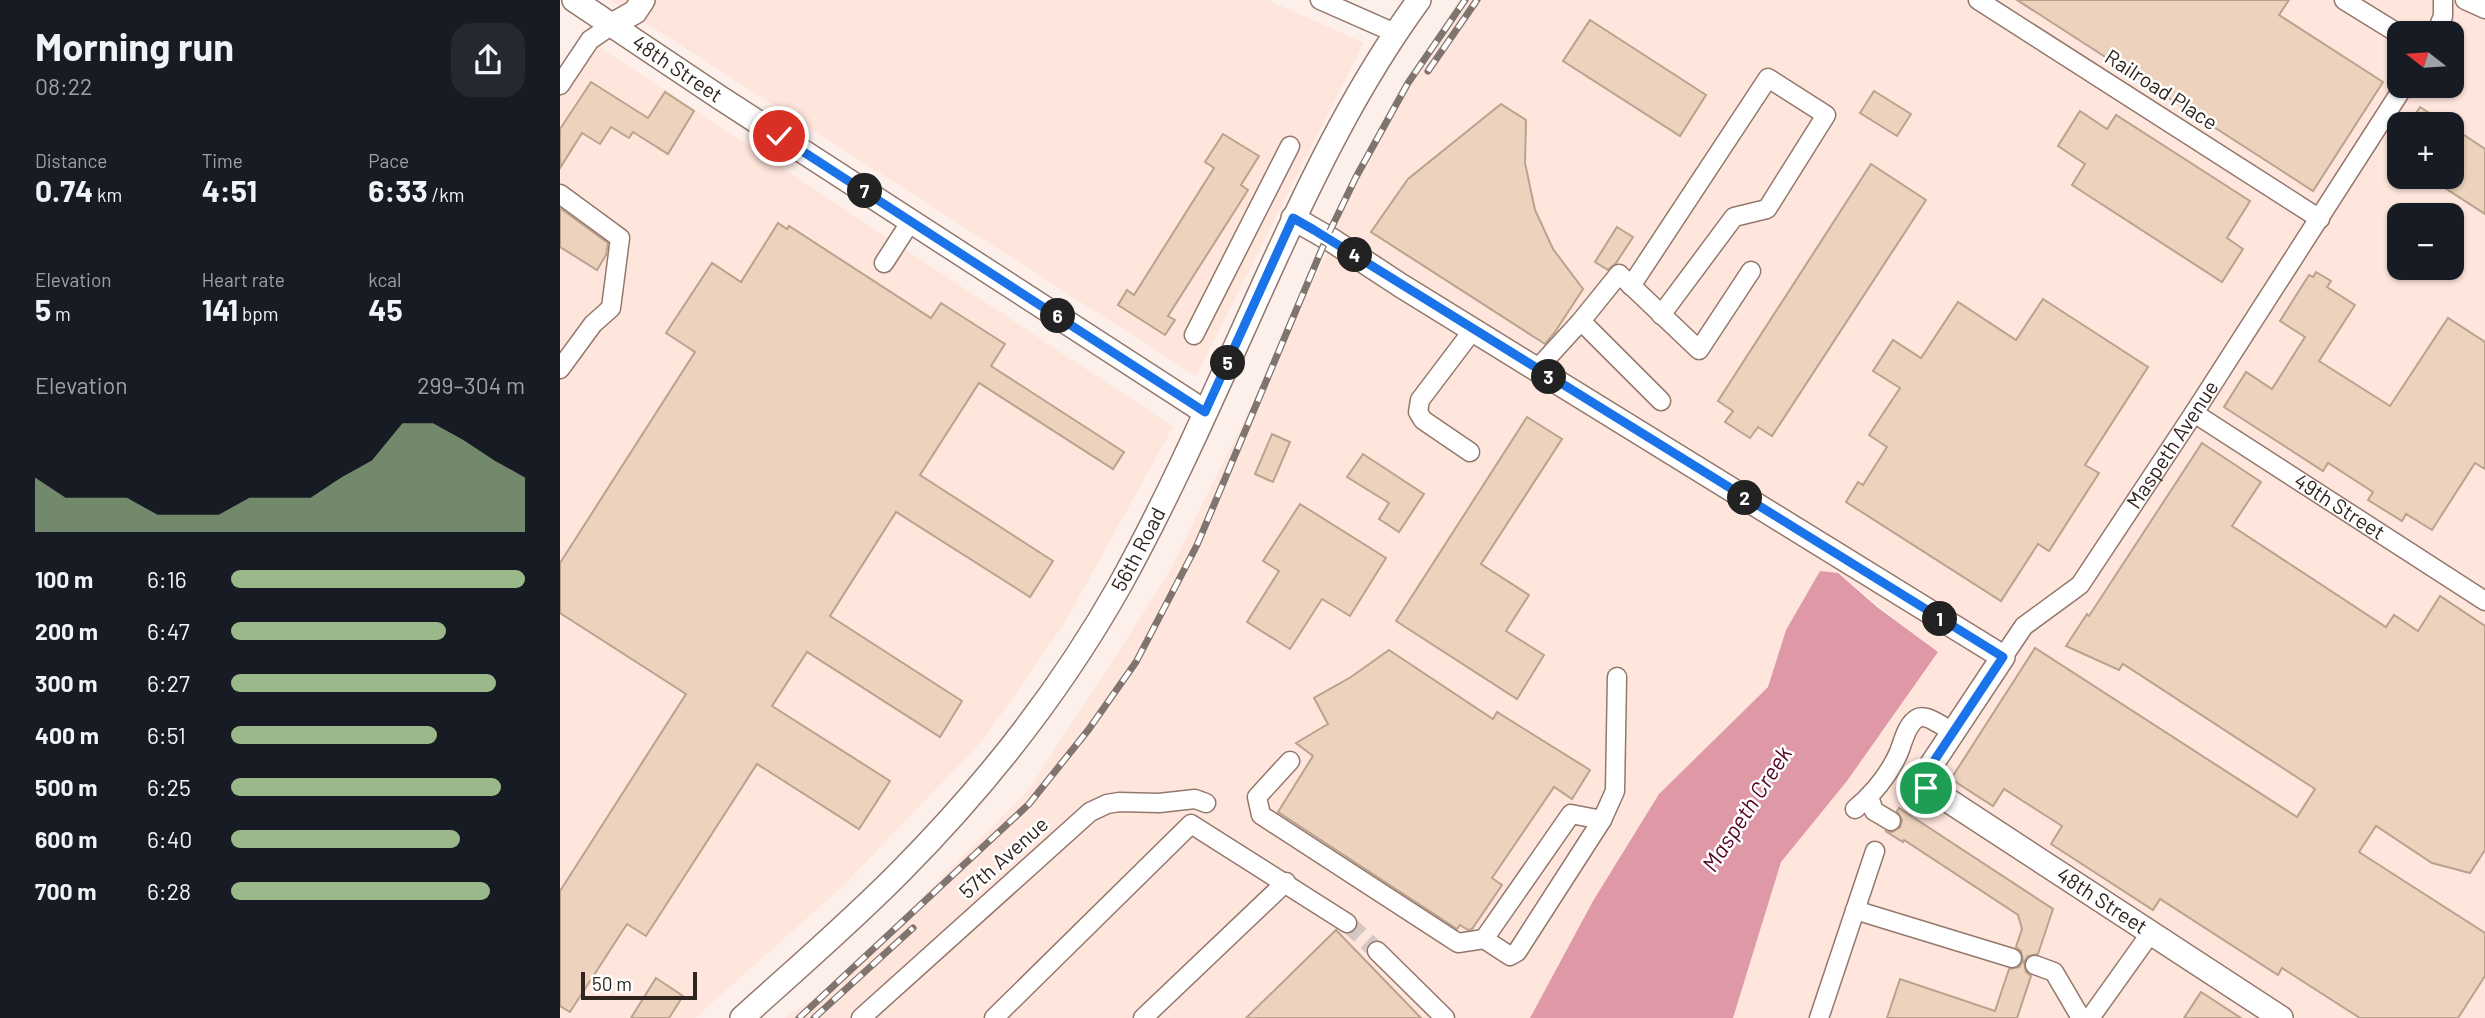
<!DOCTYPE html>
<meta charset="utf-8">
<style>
:root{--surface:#171b24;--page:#242831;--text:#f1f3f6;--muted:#9ea1a6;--accent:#9bb88b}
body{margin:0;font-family:Barlow,sans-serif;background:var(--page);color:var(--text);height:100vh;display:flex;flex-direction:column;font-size:26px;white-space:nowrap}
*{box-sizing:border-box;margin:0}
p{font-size:23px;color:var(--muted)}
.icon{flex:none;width:38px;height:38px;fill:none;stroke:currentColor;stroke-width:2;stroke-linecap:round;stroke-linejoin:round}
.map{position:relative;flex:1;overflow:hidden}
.panel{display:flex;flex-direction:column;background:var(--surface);width:560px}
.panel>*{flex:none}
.needle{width:46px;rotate:287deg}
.controls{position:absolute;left:1827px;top:21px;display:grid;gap:14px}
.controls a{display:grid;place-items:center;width:77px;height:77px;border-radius:14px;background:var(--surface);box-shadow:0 2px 5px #0004;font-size:35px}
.scale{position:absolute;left:21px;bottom:18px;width:116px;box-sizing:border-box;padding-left:7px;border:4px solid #30241f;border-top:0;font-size:19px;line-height:24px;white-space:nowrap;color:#30241f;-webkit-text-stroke:5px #fff;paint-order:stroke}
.pin{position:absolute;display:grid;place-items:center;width:60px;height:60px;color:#fff;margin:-30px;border:4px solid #fff;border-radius:50%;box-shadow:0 2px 7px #0007}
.km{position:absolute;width:35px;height:35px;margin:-18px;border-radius:50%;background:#222;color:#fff;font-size:19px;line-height:35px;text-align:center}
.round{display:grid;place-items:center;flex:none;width:74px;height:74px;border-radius:21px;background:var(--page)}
.head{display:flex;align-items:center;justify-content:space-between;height:119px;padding:0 35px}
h1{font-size:38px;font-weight:700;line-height:52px}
.metrics{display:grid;grid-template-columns:repeat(3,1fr);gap:10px;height:119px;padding:7px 35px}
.metrics div{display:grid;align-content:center}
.metrics b{font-size:30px;font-weight:700}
.metrics small{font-size:19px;font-weight:400}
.metrics p{font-size:19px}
.chart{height:196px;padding:14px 35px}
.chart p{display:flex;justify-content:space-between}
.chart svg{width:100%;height:126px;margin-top:7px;fill:var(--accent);opacity:.7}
ul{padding:0 35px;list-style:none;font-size:23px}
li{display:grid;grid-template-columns:112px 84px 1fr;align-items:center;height:52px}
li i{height:18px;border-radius:9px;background:var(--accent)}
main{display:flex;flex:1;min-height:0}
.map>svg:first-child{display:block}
.built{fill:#ffe6dc;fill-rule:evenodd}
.water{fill:#df98a6}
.building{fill:#edd3bd;stroke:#baa28d;stroke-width:2}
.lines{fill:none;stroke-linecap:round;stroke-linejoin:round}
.minor-tunnel{stroke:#d4c6c1;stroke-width:18;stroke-dasharray:18 9;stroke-linecap:butt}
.minor-casing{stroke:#94776b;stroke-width:21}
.major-casing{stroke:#94776b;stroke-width:26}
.minor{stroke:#fff;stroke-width:18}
.major{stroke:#fff;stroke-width:23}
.rail-casing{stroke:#80746f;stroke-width:7}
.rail{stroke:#fff;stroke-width:4.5;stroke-dasharray:13;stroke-linecap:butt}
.route-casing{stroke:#fff;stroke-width:14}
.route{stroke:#1a73e8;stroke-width:9}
.labels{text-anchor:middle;stroke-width:5;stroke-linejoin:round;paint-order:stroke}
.street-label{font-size:21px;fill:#30241f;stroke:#fff}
.water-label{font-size:23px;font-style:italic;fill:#580224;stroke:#fff}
</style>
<main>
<section class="panel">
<div class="head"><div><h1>Morning run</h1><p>08:22</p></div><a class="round"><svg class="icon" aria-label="share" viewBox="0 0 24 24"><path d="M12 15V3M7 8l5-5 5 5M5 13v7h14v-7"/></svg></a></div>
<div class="metrics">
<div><p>Distance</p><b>0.74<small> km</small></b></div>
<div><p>Time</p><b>4:51</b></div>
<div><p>Pace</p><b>6:33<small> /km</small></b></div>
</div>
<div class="metrics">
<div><p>Elevation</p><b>5<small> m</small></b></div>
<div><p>Heart rate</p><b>141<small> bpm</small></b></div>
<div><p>kcal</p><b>45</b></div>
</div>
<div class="chart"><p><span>Elevation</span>299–304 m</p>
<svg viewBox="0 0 160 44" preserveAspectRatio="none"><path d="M0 44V25L10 32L20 32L30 32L40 38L50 38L60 38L70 32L80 32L90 32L100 25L110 19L120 6L130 6L140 12L150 19L160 25V44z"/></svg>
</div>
<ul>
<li><b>100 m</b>6:16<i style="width:100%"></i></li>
<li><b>200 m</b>6:47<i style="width:73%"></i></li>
<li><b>300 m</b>6:27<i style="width:90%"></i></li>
<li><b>400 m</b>6:51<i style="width:70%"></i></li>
<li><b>500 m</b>6:25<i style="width:92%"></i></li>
<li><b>600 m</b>6:40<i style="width:78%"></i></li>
<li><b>700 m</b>6:28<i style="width:88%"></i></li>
</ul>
</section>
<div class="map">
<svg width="1925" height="1018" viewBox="0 0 1925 1018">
<rect width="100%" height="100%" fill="#fdefea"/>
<g class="built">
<polygon points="50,0 708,0 804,43 636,376"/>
<path d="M898 0H1925V1018H1173L1221 862 1378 653 1278 573 1260 571 1226 630 1208 687 1099 794 1033 901 970 1018H225L278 982 469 789 606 578 773 241 767 237 813 144ZM1839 33H1892V86H1839ZM1839 124H1892V177H1839ZM1839 215H1892V268H1839Z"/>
<polygon points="30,40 613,427 504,624 423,740 284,885 135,1018 0,1018 0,85"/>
</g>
<polygon class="water" points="1260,571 1278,573 1317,607 1378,652 1287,781 1221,862 1173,1018 970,1018 1033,901 1099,794 1208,687 1226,630"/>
<g class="building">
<polygon points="1457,0 1729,0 1719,15 1823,82 1753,191"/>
<polygon points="1030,20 1146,95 1120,136 1003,61"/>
<polygon points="31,82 88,118 105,92 134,111 108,154 73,132 69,138 51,127 40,144 22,133 0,168 0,129"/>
<polygon points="1314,91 1351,114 1337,136 1300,113"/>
<polygon points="941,104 966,120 965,163 975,210 993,249 1023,289 995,332 985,344 811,232 848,179"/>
<polygon points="1860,107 1887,124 1849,124"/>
<polygon points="1520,111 1547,129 1556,115 1690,201 1667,238 1683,249 1662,282 1512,185 1525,164 1498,146"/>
<polygon points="1892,127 1925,149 1925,214 1868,177 1892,177"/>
<polygon points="663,134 699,156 681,185 688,190 608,316 615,320 605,335 558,305 567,290 574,295 654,168 645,162"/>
<polygon points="1311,164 1366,200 1212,436 1198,427 1190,438 1165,422 1173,411 1158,401"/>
<polygon points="0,208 48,243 46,255 37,270 0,247"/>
<polygon points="218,223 227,229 229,226 371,318 381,303 445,344 431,366 564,452 553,469 419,383 360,475 493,561 470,597 336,512 270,616 402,701 380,737 247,652 212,706 330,781 299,829 197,764 86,936 67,924 10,1012 0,1006 0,891 126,694 0,613 0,563 135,352 106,333 152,263 181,282"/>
<polygon points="1057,227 1073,237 1056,263 1048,270 1035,262"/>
<polygon points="1756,272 1771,281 1767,287 1795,305 1759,361 1830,406 1888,318 1925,342 1925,469 1915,463 1872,530 1846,514 1842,521 1808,500 1813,492 1768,463 1763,471 1664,407 1686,372 1712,389 1745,337 1720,321 1749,275 1753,277"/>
<polygon points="1483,299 1588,367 1525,465 1539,473 1489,551 1478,544 1441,601 1286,502 1298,482 1303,485 1327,447 1309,435 1340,388 1313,371 1333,340 1361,358 1398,302 1456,340"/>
<polygon points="967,417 1002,439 921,564 969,595 946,631 984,655 957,699 836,621"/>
<polygon points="712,434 730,442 713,482 695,474"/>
<polygon points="1642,443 1701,482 1672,526 1826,627 1834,615 1858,631 1880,596 1925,626 1925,850 1910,873 1872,863 1816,826 1799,852 1925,933 1925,976 1898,1018 1800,1018 1722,968 1718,975 1600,899 1593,910 1491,844 1502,826 1444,789 1433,806 1391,779 1475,648 1737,817 1755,789 1563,664 1559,670 1506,646 1527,614 1529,616"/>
<polygon points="803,454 864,494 839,532 819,519 829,503 787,477"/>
<polygon points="740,504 826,558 790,616 762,599 730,649 687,622 719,571 703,561"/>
<polygon points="829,650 933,719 937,712 1030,770 1012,799 994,787 932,878 942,885 912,929 908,930 900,925 897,929 718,812 753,756 736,743 768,724 754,698 791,677"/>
<polygon points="1339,808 1493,909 1478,954 1468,956 1464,962 1466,972 1471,976 1457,1018 1327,1018 1340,979 1435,1011 1449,969 1459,967 1463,961 1461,951 1456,947 1462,929 1458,915 1344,840 1343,842 1325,831 1332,832 1340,827 1342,820 1337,811"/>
<polygon points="776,930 861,1018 686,1018"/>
<polygon points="96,978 123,996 109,1018 71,1018"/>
<polygon points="1641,992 1681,1018 1624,1018"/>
</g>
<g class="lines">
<polyline class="minor-tunnel" points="787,923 817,951"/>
<defs>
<g id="minor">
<polyline points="760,0 835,33"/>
<polyline points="1418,0 1760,219"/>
<polyline points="1784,0 1839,34"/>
<polyline points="1905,0 1925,9"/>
<polyline points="1876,33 1883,16 1883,0"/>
<polyline points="0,85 30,40 52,25"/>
<polyline points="0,194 60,238 51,308 33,324 0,369"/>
<polyline points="324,263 351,221"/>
<polyline points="1071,286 1208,78 1266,115 1207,209 1174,217 1101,315"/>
<polyline points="1021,321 1059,274 1139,350 1191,271"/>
<polyline points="634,335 730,146"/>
<polyline points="977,369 1021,321 1101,401"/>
<path id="s1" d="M1634 413 1925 601"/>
<polyline points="910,452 863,420 858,412 860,400 913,330"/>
<path id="s2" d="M1443 657 1464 626 1520 585 1634 413 1844 86"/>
<polyline points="730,761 697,797 701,815 898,943 924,939 950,956 957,952 1042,820 1055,791 1057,677"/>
<polyline points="1309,797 1314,811 1331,821"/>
<path d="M1295 809C1314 793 1329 775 1339 752 1343 742 1347 723 1358 718 1367 714 1385 728 1393 732"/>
<polyline points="1295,910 1452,958"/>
<polyline points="924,939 1011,814 1042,820"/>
<polyline points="817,951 885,1018"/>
<polyline points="1475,965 1494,972 1521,1018"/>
<polyline points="301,1018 530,812 547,804 559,802 599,803 635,799 646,803"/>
<polyline points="434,1018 631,824 787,923"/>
<polyline points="583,1018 726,882"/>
<polyline points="1259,1018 1315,851"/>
<polyline points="1530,1018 1590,934"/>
</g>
<g id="major">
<path id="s3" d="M14 0 159 97 645 412"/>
<polyline points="52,25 75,12 83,0"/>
<path id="s4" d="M733 218 773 241 840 285 1443 657 1362 779 1363 784 1721 1018"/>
<path id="s5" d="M182 1018C236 969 291 922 342 870 426 785 501 690 560 585 617 482 663 373 712 266 754 174 799 82 859 0"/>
</g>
</defs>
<use href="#minor" class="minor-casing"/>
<use href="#major" class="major-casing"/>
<use href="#minor" class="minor"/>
<use href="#major" class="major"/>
<defs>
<g id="rail">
<polyline points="868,71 917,0"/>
<polyline points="239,1018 469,804 529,729 576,662 637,545 767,237 796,177 848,83 905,0"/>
<polyline points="254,1018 353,928"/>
</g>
</defs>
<use href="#rail" class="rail-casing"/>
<use href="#rail" class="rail"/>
</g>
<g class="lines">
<defs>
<polyline id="route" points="219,136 645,412 733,218 754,230 1443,657 1362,779 1366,788"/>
</defs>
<use href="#route" class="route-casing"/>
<use href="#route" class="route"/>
</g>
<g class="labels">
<g class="street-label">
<text dy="7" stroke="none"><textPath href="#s3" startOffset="124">48th Street</textPath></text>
<text transform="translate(1601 90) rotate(33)" y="7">Railroad Place</text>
<text dy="7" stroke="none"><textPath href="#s2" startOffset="275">Maspeth Avenue</textPath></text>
<text dy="7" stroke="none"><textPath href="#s1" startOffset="173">49th Street</textPath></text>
<text dy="7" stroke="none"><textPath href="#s5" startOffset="618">56th Road</textPath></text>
<text transform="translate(444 858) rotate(-42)" y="7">57th Avenue</text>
<text dy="7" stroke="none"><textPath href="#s4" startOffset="1200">48th Street</textPath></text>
</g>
<g class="water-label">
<text transform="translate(1187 809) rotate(-57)" y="8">Maspeth Creek</text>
</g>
</g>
</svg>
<div class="controls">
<a><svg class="needle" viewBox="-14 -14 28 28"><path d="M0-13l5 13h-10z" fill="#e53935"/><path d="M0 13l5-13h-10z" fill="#9ea1a6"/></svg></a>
<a>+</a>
<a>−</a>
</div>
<div class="scale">50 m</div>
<div class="pin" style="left:1366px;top:788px;background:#1e9e55"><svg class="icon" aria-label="arrive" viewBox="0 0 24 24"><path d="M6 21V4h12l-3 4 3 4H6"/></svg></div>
<div class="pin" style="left:219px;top:136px;background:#d93025"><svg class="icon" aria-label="check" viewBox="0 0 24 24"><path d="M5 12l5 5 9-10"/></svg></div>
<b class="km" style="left:1380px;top:619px">1</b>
<b class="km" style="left:1185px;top:498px">2</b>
<b class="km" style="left:989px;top:377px">3</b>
<b class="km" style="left:795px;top:255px">4</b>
<b class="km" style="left:668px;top:363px">5</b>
<b class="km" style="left:498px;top:316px">6</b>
<b class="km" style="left:305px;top:191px">7</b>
</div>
</main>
